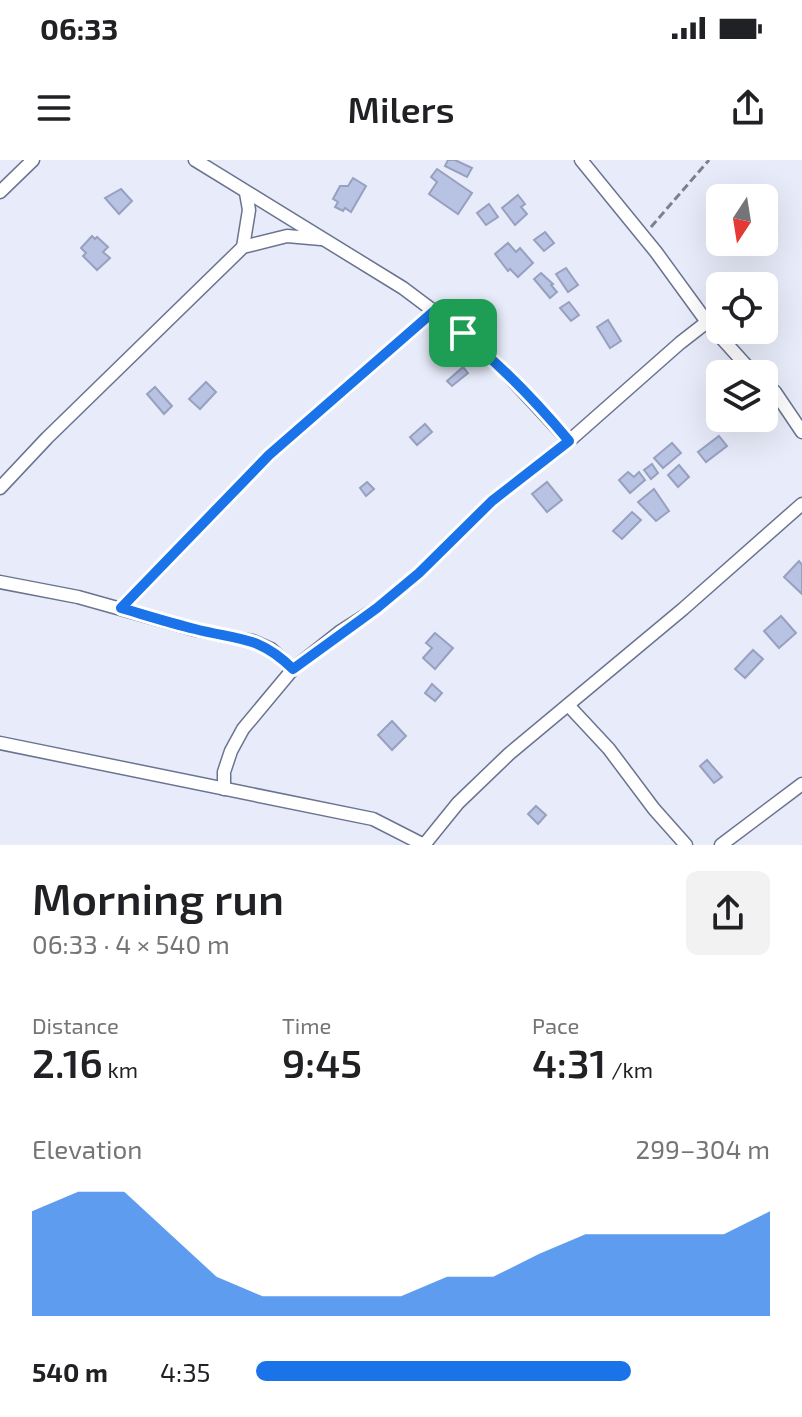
<!DOCTYPE html>
<meta charset="utf-8">
<style>
:root{--surface:#fff;--page:#f2f2f2;--text:#202124;--muted:#757577;--accent:#1a73e8}
body{margin:0;font-family:"Exo 2",sans-serif;background:var(--page);color:var(--text);height:100vh;display:flex;flex-direction:column;font-size:30px;white-space:nowrap}
*{box-sizing:border-box;margin:0}
p{font-size:26px;color:var(--muted)}
.icon{flex:none;width:44px;height:44px;fill:none;stroke:currentColor;stroke-width:2;stroke-linecap:round;stroke-linejoin:round}
.map{position:relative;height:685px;overflow:hidden}
.panel{display:flex;flex-direction:column;background:var(--surface);flex:1}
.panel>*{flex:none}
.needle{width:52px;rotate:192deg}
.fabs{position:absolute;left:706px;top:24px;display:grid;gap:16px}
.fabs a{display:grid;place-items:center;width:72px;height:72px;border-radius:12px;background:var(--surface);box-shadow:0 8px 32px #0002;font-size:40px}
.pin{position:absolute;display:grid;place-items:center;width:68px;height:68px;color:#fff;margin:-34px;border-radius:16px;box-shadow:0 4px 12px #0006}
.round{display:grid;place-items:center;flex:none;width:84px;height:84px;border-radius:12px;background:var(--page)}
.summary{display:flex;align-items:center;justify-content:space-between;height:136px;padding:0 32px}
h1{font-size:44px;font-weight:600;line-height:60px}
.stats{display:grid;grid-template-columns:repeat(3,1fr);gap:12px;height:136px;padding:8px 32px}
.stats div{display:grid;align-content:center}
.stats b{font-size:40px;font-weight:600}
.stats small{font-size:22px;font-weight:400}
.stats p{font-size:22px}
.chart{height:224px;padding:16px 32px}
.chart p{display:flex;justify-content:space-between}
.chart svg{width:100%;height:144px;margin-top:8px;fill:var(--accent);opacity:.7}
ul{padding:0 32px;list-style:none;font-size:26px}
li{display:grid;grid-template-columns:128px 96px 1fr;align-items:center;height:60px}
li i{height:20px;border-radius:10px;background:var(--accent)}
.status{display:flex;justify-content:space-between;align-items:center;height:56px;padding:0 40px;background:var(--surface);direction:ltr}
.status svg{height:22px;fill:currentColor}
header{display:flex;justify-content:space-between;align-items:center;height:104px;padding:0 32px;background:var(--surface);font-size:36px;font-weight:600}
.map>svg:first-child{display:block}
.building{fill:#b8c2e2;stroke:#97a0bf;stroke-width:2}
.lines{fill:none;stroke-linecap:round;stroke-linejoin:round}
.minor-casing{stroke:#6a7390;stroke-width:15}
.path{stroke:#7d818d;stroke-width:3;stroke-dasharray:8 4;stroke-linecap:butt}
.minor{stroke:#fff;stroke-width:12}
.route-casing{stroke:#fff;stroke-width:16}
.route{stroke:#1a73e8;stroke-width:10}
</style>
<div class="status"><b>06:33</b><svg viewBox="0 0 49 12"><path d="M0 12V9h3v3zM5 12V6h3v6zM10 12V3h3v9zM15 12V0h3v12zM26 1h20v11H26zM47 4h2v5h-2z"/></svg></div>
<header><svg class="icon" aria-label="menu" viewBox="0 0 24 24"><path d="M4 6h16M4 12h16M4 18h16"/></svg>Milers<svg class="icon" aria-label="share" viewBox="0 0 24 24"><path d="M12 15V3M7 8l5-5 5 5M5 13v7h14v-7"/></svg></header>
<div class="map">
<svg width="802" height="685" viewBox="0 0 802 685">
<rect width="100%" height="100%" fill="#e8ecfa"/>
<g class="building">
<polygon points="448,0 455,0 472,8 467,17 445,6"/>
<polygon points="437,9 472,33 458,54 429,34 437,22 431,17"/>
<polygon points="353,18 366,26 351,52 345,48 343,51 335,47 338,42 333,39 340,26 348,26"/>
<polygon points="121,29 132,41 119,54 105,38"/>
<polygon points="518,35 525,44 521,47 527,54 515,65 502,48"/>
<polygon points="489,44 498,57 486,65 477,53"/>
<polygon points="545,72 554,83 544,91 534,80"/>
<polygon points="92,76 95,79 97,77 108,87 103,92 110,98 97,110 83,96 86,93 81,88"/>
<polygon points="508,83 516,92 520,88 533,103 518,117 510,109 508,111 495,94"/>
<polygon points="566,108 578,125 568,132 556,114"/>
<polygon points="541,113 553,124 551,125 557,132 550,138 534,119"/>
<polygon points="569,142 579,155 571,161 560,148"/>
<polygon points="608,160 621,181 610,188 597,167"/>
<polygon points="463,207 468,213 452,226 447,221"/>
<polygon points="206,222 216,232 200,249 189,239"/>
<polygon points="155,227 172,246 164,254 147,234"/>
<polygon points="425,264 432,272 417,285 410,277"/>
<polygon points="719,276 727,286 706,302 698,292"/>
<polygon points="672,283 681,293 663,308 654,298"/>
<polygon points="652,304 658,313 651,319 644,310"/>
<polygon points="679,305 689,317 678,327 668,315"/>
<polygon points="628,312 634,317 639,312 645,320 630,333 619,320"/>
<polygon points="367,322 374,329 366,336 360,328"/>
<polygon points="547,322 562,340 547,352 532,334"/>
<polygon points="654,329 669,351 656,361 638,342"/>
<polygon points="632,352 641,360 622,379 613,371"/>
<polygon points="799,401 802,405 802,434 784,417"/>
<polygon points="781,456 796,473 779,488 764,471"/>
<polygon points="435,473 453,488 435,509 423,498 432,488 426,483"/>
<polygon points="753,490 763,499 745,518 735,509"/>
<polygon points="432,524 442,533 435,541 425,533"/>
<polygon points="392,561 406,576 392,590 378,575"/>
<polygon points="707,600 722,617 714,623 700,606"/>
<polygon points="536,646 546,655 538,664 528,654"/>
</g>
<g class="lines">
<defs>
<g id="minor">
<polyline points="195,0 403,128 463,173 505,212 569,281"/>
<polyline points="581,0 656,92 707,162 754,214"/>
<polyline points="0,32 33,0"/>
<polyline points="243,87 249,50 246,33"/>
<polyline points="764,222 775,232 802,272"/>
<polyline points="0,328 47,278 243,87 287,76 321,79"/>
<polyline points="0,422 78,437 196,470 253,481 271,489 293,509"/>
<polyline points="121,448 269,295 433,152"/>
<polyline points="568,545 609,589 654,649 686,685"/>
<polyline points="0,583 373,659 424,685"/>
<polyline points="224,629 224,612 231,591 243,569 293,509 341,471 377,448 419,413 492,341 569,281 680,183 707,162"/>
<polyline points="424,685 458,643 509,594 683,449 802,344"/>
<polyline points="721,685 802,624"/>
</g>
</defs>
<use href="#minor" class="minor-casing"/>
<polyline class="path" points="651,67 709,0"/>
<use href="#minor" class="minor"/>
</g>
<g class="lines">
<defs>
<path id="route" d="M433 152C484 188 529 233 569 281L492 341 419 413 377 448 293 509C259 475 237 480 195 469 170 463 145 455 121 448L269 295Z"/>
</defs>
<use href="#route" class="route-casing"/>
<use href="#route" class="route"/>
</g>
</svg>
<div class="fabs">
<a><svg class="needle" viewBox="-14 -14 28 28"><path d="M0-13l5 13h-10z" fill="#e53935"/><path d="M0 13l5-13h-10z" fill="#757577"/></svg></a>
<a><svg class="icon" aria-label="locate" viewBox="0 0 24 24"><circle cx="12" cy="12" r="6"/><path d="M12 2v4M12 18v4M2 12h4M18 12h4"/></svg></a>
<a><svg class="icon" aria-label="layers" viewBox="0 0 24 24"><path d="M12 4l9 5-9 5-9-5zM3 14l9 5 9-5"/></svg></a>
</div>
<div class="pin" style="left:463px;top:173px;background:#1e9e55"><svg class="icon" aria-label="arrive" viewBox="0 0 24 24"><path d="M6 21V4h12l-3 4 3 4H6"/></svg></div>
</div>
<section class="panel">
<div class="summary"><div><h1>Morning run</h1><p>06:33 · 4 × 540 m</p></div><a class="round"><svg class="icon" aria-label="share" viewBox="0 0 24 24"><path d="M12 15V3M7 8l5-5 5 5M5 13v7h14v-7"/></svg></a></div>
<div class="stats">
<div><p>Distance</p><b>2.16<small> km</small></b></div>
<div><p>Time</p><b>9:45</b></div>
<div><p>Pace</p><b>4:31<small> /km</small></b></div>
</div>
<div class="chart"><p><span>Elevation</span>299–304 m</p>
<svg viewBox="0 0 160 44" preserveAspectRatio="none"><path d="M0 44V12L10 6L20 6L30 19L40 32L50 38L60 38L70 38L80 38L90 32L100 32L110 25L120 19L130 19L140 19L150 19L160 12V44z"/></svg>
</div>
<ul>
<li><b>540 m</b>4:35<i style="width:73%"></i></li>
</ul>
</section>
